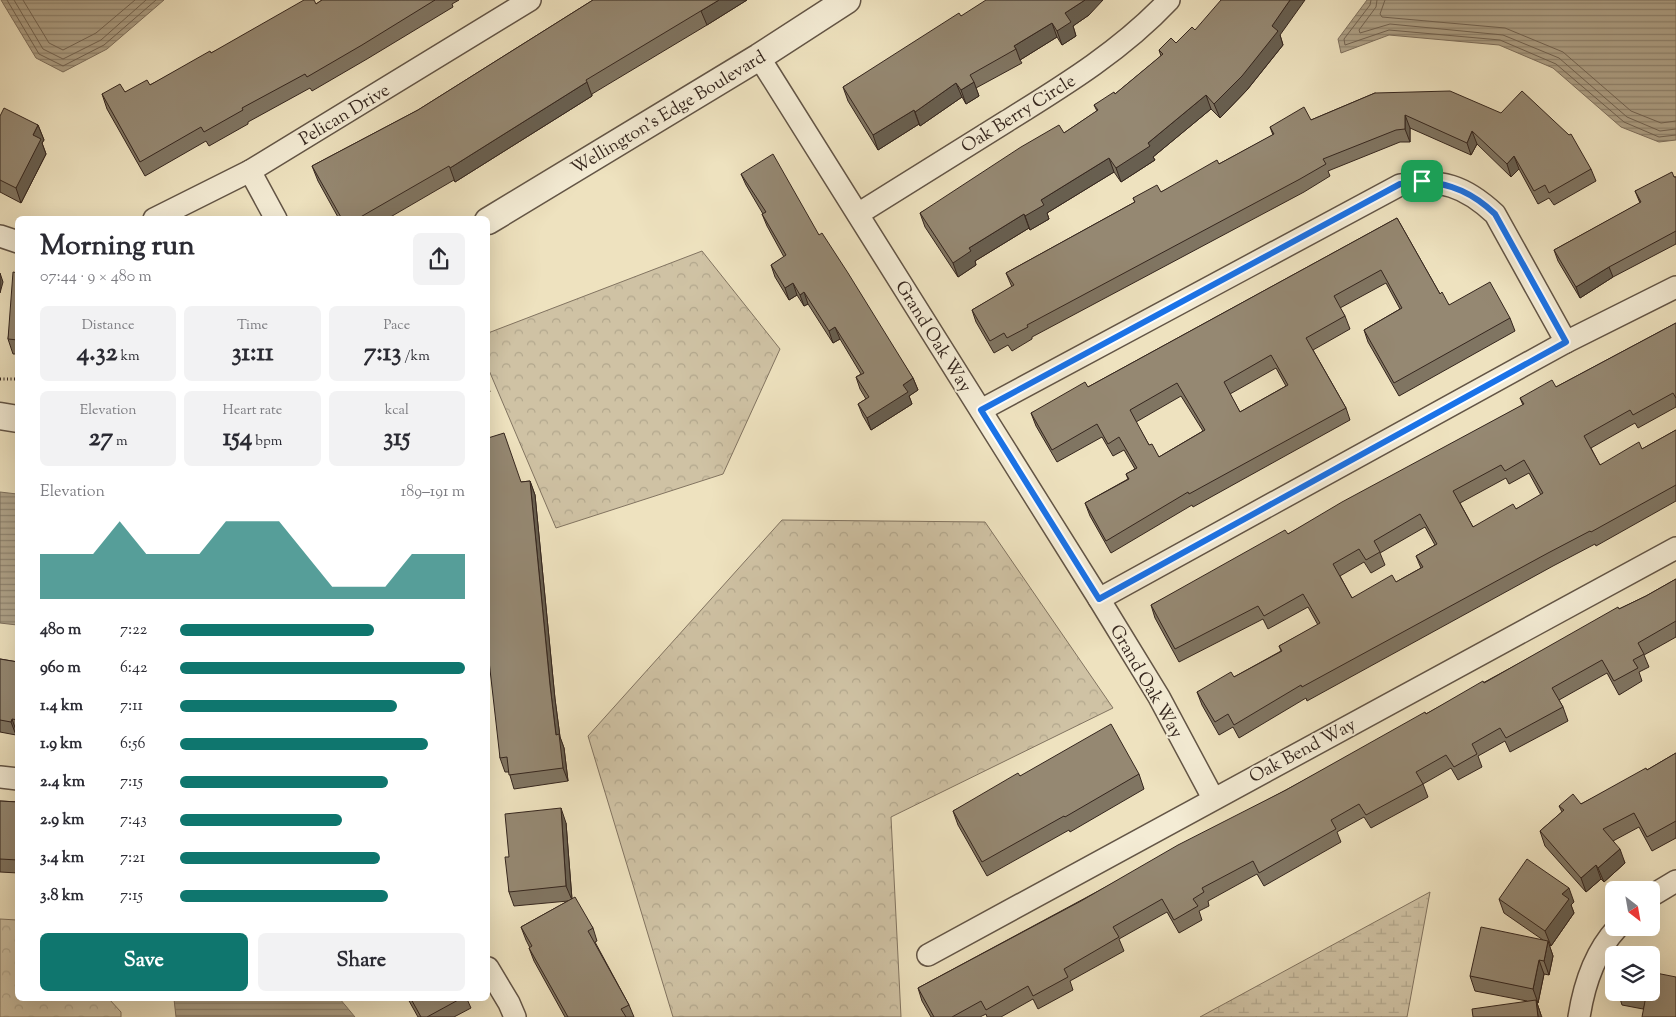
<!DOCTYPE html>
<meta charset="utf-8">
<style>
:root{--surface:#fff;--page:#f2f2f3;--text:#2b2b33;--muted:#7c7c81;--accent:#0f766e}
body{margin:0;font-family:"Sorts Mill Goudy",serif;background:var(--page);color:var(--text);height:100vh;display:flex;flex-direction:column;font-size:19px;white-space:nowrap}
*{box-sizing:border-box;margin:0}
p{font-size:16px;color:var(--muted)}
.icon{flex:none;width:28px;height:28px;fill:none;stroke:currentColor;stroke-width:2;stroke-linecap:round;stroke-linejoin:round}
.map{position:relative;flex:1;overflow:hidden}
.panel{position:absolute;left:15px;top:216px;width:475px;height:785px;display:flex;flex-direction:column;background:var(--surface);border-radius:8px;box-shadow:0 5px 20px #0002}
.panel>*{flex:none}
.needle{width:32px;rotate:149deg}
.buttons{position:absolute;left:1605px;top:881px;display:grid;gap:10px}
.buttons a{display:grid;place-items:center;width:55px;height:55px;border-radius:8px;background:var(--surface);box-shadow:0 5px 20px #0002;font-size:25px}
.pin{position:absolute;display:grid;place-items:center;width:42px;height:42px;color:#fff;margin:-21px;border-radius:10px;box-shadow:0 2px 8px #0006}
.round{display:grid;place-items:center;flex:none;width:52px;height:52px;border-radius:8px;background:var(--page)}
.head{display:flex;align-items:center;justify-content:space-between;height:85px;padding:0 25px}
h1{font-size:28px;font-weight:800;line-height:38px}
.stats{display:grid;grid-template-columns:repeat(3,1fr);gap:8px;height:85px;padding:5px 25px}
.stats div{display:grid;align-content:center;border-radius:8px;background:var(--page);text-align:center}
.stats b{font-size:25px;font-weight:800}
.stats small{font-size:14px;font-weight:400}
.stats p{font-size:14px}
.chart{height:140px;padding:10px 25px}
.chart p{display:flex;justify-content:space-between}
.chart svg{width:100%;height:90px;margin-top:5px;fill:var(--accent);opacity:.7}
.button{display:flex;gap:10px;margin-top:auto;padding:10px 25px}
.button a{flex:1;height:58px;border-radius:8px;background:var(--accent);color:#fff;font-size:20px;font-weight:800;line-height:58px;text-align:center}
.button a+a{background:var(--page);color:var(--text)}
ul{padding:0 25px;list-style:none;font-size:16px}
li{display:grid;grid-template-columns:80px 60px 1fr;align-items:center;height:38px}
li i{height:12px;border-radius:6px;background:var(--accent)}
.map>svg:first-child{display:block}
.forest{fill:url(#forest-crowns);stroke:#827461}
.wetland{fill:url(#wetland-marsh);stroke:#827461}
.water{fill:url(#water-rules);stroke:#7e705e}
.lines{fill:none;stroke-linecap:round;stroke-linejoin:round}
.shore{stroke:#726453;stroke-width:1}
.minor-casing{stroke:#635546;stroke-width:24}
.tertiary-casing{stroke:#635546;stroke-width:29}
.path{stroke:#35261e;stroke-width:3;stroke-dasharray:1 2.5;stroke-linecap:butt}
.minor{stroke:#f4ecd5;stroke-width:21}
.tertiary{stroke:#f4ecd5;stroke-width:26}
.wall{fill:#807562;stroke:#35261e;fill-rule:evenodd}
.shaded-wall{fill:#685f50;stroke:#35261e}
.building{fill:#958872;stroke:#35261e;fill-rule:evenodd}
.route-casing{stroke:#fff;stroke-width:10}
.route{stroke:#1a73e8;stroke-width:6}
.labels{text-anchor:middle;stroke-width:4;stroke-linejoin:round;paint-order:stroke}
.street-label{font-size:18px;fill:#35261e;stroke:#f4ecd5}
</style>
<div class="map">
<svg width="1676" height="1017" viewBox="0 0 1676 1017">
<defs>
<pattern id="forest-crowns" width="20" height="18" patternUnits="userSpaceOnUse" patternTransform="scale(1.25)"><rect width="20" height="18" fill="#cfc2a4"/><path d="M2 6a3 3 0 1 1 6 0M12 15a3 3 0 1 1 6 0" fill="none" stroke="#b2a78d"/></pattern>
<pattern id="wetland-marsh" width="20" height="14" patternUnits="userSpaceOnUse" patternTransform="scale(1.25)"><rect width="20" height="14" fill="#cfc2a4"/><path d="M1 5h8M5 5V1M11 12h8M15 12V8" fill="none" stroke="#b2a78d"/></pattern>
<pattern id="water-rules" width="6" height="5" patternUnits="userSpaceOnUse" patternTransform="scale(1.25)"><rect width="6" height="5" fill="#afa288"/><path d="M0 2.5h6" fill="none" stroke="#8f846f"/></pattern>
</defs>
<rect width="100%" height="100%" fill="#eee2bf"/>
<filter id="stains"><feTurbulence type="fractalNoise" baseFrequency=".004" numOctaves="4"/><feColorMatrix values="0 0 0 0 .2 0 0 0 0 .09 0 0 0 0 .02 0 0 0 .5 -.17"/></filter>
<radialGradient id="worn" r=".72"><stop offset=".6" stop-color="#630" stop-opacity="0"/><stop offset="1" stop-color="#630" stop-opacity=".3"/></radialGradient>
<g class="forest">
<polygon points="702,251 780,349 723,474 556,528 488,368 488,333"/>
<polygon points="782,520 985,522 1113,708 891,817 901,1017 673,1017 588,736"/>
<polygon points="0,919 17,920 18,999 109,999 121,1012 121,1017 0,1017"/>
</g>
<polygon class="wetland" points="1430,892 1407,1017 1200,1017"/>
<g class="water">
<polygon points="1,0 164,0 107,49 63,72 36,58"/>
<polygon points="1367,0 1676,0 1676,140 1659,142 1621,127 1553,68 1499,45 1389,35 1341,53 1338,39"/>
<polygon points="0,492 17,494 17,625 0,623"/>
<polygon points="174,999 340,999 355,1017 176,1017"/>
</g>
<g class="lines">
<g class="shore">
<polyline points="7,0 39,54 63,66 104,45 156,0"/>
<polyline points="14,0 43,49 63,59 101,40 146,0"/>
<polyline points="23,0 49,43 63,50 96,33 135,0"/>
<polyline points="1371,0 1370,5 1344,39 1345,45 1389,30 1500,40 1556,64 1624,122 1659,137 1676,135"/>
<polyline points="1377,0 1376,7 1359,30 1360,33 1390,24 1503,35 1559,58 1627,117 1660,131 1676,129"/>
<polyline points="1385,0 1380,14 1382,17 1505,28 1563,52 1631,111 1661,123 1676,121"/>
</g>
<defs>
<g id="minor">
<polyline points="759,57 1099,599 1159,697 1213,798"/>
<polyline points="250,171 276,219"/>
<path d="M858 214C908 183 957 152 1007 121 1065 85 1122 50 1169 0"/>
<polyline points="154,219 250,171 530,0"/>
<polyline points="0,236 18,242"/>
<path d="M981 410 1400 185C1441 178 1465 186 1495 214L1566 342"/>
<polyline points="1099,599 1566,342 1676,287"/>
<polyline points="0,777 18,779"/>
<polyline points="1651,896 1676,881"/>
<polyline points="928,955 1676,548"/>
<polyline points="488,968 509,1003 515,1017"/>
<path d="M1579 1017C1584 985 1595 952 1617 928"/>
</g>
<g id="tertiary">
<polyline points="488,221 759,57 847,0"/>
<polyline points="0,416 18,419"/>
</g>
</defs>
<use href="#minor" class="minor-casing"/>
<use href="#tertiary" class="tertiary-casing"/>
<polyline class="path" points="0,379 18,379"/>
<use href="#minor" class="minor"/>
<use href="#tertiary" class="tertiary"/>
</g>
<g class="wall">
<polygon points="322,0 459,0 452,4 453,7 367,59 312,91 310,88 248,122 248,124 209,146 206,141 145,176 107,109 102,94 125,92 150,85 211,53 316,4"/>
<polygon points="593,0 747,0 707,25 592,94 592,96 455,182 454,180 387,219 339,219 318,181 312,166 418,110"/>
<polygon points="1089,15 1073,26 1076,36 1062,45 1057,37 1020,60 1022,63 976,88 979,96 966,104 962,97 920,126 919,124 878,150 848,101 843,87 961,16"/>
<polygon points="1195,30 1280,35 1283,45 1247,90 1220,118 1211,109 1153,157 1155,160 1121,182 1114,172 1047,213 1049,219 1030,230 1029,228 975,261 976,265 958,277 925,227 920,213 1064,133 1097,111 1094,105 1115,94 1161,56 1159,50 1176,43"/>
<polygon points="1375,93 1591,169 1596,181 1554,205 1549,198 1538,204 1519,169 1511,177 1477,144 1471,155 1410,128 1410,142 1400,142 1328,171 1330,176 1304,192 1032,337 1032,339 1012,351 1008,345 994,353 976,322 972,310 1012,287 1006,273 1135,202 1133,198 1161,192 1219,164 1273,135 1270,127 1311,120"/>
<polygon points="0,116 38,125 44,140 42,143 46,154 21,203 0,192"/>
<polygon points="741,174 819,235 913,378 918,390 909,396 912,404 871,430 863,416 858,404 866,399 860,389 856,377 861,374 840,339 833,343 808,304 804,306 797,295 789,300 775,277 771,265 784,257 767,226 762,214 763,214 746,185"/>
<polygon points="1674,177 1676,177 1676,244 1613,277 1580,298 1558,261 1554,250 1640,203 1635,191"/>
<path d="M1397 218 1440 294 1449 305 1510 318 1515 331 1399 396 1368 342 1364 330 1400 309 1386 283 1340 308 1345 316 1350 329 1313 350 1346 408 1350 420 1193 507 1192 505 1111 553 1090 516 1085 503 1128 479 1126 474 1135 469 1124 450 1113 456 1102 437 1057 462 1036 426 1031 413 1088 387ZM1276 368 1286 386 1240 412 1230 394ZM1181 396 1203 431 1159 457 1149 445 1136 422Z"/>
<polygon points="18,273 18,354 13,354 8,339"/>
<path d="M1676 323V407L1638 428 1635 423 1591 448 1600 465 1642 449 1676 430V501L1596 546 1595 544 1553 566 1307 701 1306 698 1239 738 1233 727 1219 735 1202 705 1197 692 1234 677 1281 651 1279 646 1318 625 1308 607 1268 629 1263 619 1179 662 1155 618 1151 605 1288 534 1523 405 1520 398 1556 387ZM1529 473 1541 495 1516 509 1473 527 1460 503 1506 478 1509 484ZM1425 527 1435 545 1416 556 1421 568 1396 582 1352 598 1340 576 1364 562 1371 573 1385 565 1380 553Z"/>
<polygon points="488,384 490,392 488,394"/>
<polygon points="530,481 535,495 555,699 560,737 564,748 568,781 514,789 509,772 505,772 500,758 521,482"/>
<polygon points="1676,579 1676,637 1644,655 1649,667 1639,672 1642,681 1619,695 1607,673 1559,700 1563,707 1568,721 1510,752 1505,741 1478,756 1482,767 1458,780 1451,768 1423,784 1428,797 1371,828 1364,817 1337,832 1341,842 1264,886 1257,874 1208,901 1209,906 1199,911 1202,920 1179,933 1167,912 1119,939 1124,951 1070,981 1073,990 1038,1009 1033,999 1001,1017 987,1017 986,1014 980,1017 931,1017 922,1001 918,988 1286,790 1619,609 1646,596"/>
<polygon points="0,659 18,662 18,733 16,735 0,732"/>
<polygon points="1676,753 1676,838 1652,851 1639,827 1613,841 1625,863 1604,882 1601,879 1586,892 1545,846 1540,831 1562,812 1559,806 1581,804 1647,770"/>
<polygon points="1139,774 1144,789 1070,832 1069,830 987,876 958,825 953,811 1020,776"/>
<polygon points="0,801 18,802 18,873 0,872"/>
<polygon points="566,823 572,899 593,928 597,941 595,942 629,1005 634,1017 565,1017 534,961 529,948 530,948 526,940 521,927 568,901 514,906 509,892 509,857"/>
<polygon points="1499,899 1574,902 1571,905 1574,913 1551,946 1549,945 1553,956 1549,975 1544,974 1538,1003 1537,1003 1541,1015 1527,1001 1475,991 1470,976 1543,940 1504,913"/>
<polygon points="1618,992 1651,992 1643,1009 1622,1005"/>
<polygon points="408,999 467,999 471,1008 454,1017 418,1017"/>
</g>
<g class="shaded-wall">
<polygon points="719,0 747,0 707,25 701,11"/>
<polygon points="1085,0 1103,0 1089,15 1073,26 1076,36 1062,45 1057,31 1065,13"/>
<polygon points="1290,0 1305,0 1280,35 1283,45 1247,90 1220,118 1214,104"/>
<polygon points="1052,23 1057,37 1020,60 1016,49 1014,46"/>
<polygon points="587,82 592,96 455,182 450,168"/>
<polygon points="974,82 979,96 966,104 961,90"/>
<polygon points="956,83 962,97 920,126 915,112"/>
<polygon points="1206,95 1211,109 1153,157 1155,160 1121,182 1116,168 1148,143"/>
<polygon points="914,110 919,124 878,150 873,135"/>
<polygon points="1405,115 1410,128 1410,142 1405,129"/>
<polygon points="38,125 44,140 42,143 46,154 21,203 16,188 33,135"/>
<polygon points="1472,131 1477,144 1471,155 1467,143"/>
<polygon points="1514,156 1519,169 1511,177 1507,164"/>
<polygon points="1109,158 1114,172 1047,213 1049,219 1030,230 1025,216 1041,200"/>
<polygon points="1024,214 1029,228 975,261 976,265 958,277 953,263 969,248"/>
<polygon points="1609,267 1613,277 1580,298 1576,287"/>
<polygon points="0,273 3,282 0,293"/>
<polygon points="793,283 797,295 789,300 785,288"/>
<polygon points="804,292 808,304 804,306 800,295"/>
<polygon points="835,327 840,339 833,343 829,331"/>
<polygon points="913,378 918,390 909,396 912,404 871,430 867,418 903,385"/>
<polygon points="530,481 535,495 555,699 560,737 564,748 568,781 563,768 556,735 550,685"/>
<polygon points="12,719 17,733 16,735 11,722"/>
<polygon points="561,808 566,823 572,900 566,886"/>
<polygon points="1620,849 1625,863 1604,882 1598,868"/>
<polygon points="1596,865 1601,879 1586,892 1581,878"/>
<polygon points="1569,888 1574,902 1571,905 1574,913 1551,946 1545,931 1562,894"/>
<polygon points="1548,941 1553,956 1549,975 1544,961"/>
<polygon points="1539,960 1544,974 1538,1003 1533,989"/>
<polygon points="1536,1000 1541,1015 1542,1017 1538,1017"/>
</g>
<g class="building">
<polygon points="304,0 314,0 316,4 322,0 435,0 362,45 307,77 305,74 242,108 243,110 204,132 201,127 140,162 102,94 120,84 125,92 147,80 150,85 210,51 211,53"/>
<polygon points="593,0 719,0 586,80 587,82 450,168 449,166 357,219 342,219 312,166 418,110"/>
<polygon points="986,0 1085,0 1065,13 1071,22 1057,31 1052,23 1014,46 1016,49 970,75 974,82 961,90 956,83 915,112 914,110 873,135 843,87 959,13 961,16"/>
<polygon points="1221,0 1290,0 1272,26 1278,31 1242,76 1214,104 1206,95 1148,143 1150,146 1116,168 1109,158 1041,200 1044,205 1025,216 1024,214 969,248 971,251 953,263 920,213 1021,147 1059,125 1064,133 1098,110 1094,105 1114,92 1115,94 1163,54 1159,50 1171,38 1176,43 1192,27 1195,30"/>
<polygon points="1450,91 1501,113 1522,91 1569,135 1571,134 1591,169 1549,193 1545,185 1534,191 1514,156 1507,164 1472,131 1467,143 1405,115 1405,129 1396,130 1323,159 1326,164 1300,179 1027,325 1028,327 1007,338 1004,333 990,341 972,310 1014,285 1006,273 1135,202 1133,198 1157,185 1161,192 1217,160 1219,164 1274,134 1270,127 1304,107 1311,120 1375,93"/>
<polygon points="4,108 38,125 33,135 41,139 16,188 0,180 0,116"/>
<polygon points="773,154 819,235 822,233 848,273 913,378 903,385 908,392 867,418 858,404 869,397 856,377 864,373 835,327 829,331 804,292 800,295 793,283 785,288 771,265 786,255 762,214 766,212 741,174"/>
<polygon points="1672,172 1674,177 1676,177 1676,231 1609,267 1576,287 1554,250 1641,202 1635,191"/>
<path d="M1397 218 1440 294 1442 292 1449 305 1490 282 1510 318 1394 383 1364 330 1402 308 1381 270 1334 296 1345 316 1306 338 1346 408 1189 494 1188 492 1106 541 1085 503 1129 479 1126 474 1137 468 1119 437 1108 444 1097 424 1052 450 1031 413 1085 382 1088 387ZM1271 355 1288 385 1240 412 1224 382ZM1177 383 1205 430 1159 457 1152 444 1149 445 1130 410Z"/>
<polygon points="13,272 18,273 18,340 8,339"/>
<path d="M1676 323V398L1673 393 1633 415 1630 410 1584 436 1600 465 1639 442 1642 449 1676 430V485L1591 532 1590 531 1548 553 1302 687 1301 685 1234 725 1228 714 1215 722 1197 692 1231 672 1234 677 1282 651 1279 646 1320 623 1303 594 1264 616 1258 606 1175 649 1151 605 1285 530 1288 534 1342 502 1524 404 1520 398 1552 380 1556 387ZM1524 460 1543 493 1516 509 1513 504 1473 527 1453 491 1501 465 1505 471ZM1420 514 1437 544 1416 556 1423 567 1396 582 1392 575 1352 598 1333 564 1359 549 1366 560 1380 552 1374 541Z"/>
<polygon points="504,433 521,482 530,481 550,685 556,735 559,734 563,768 509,775 507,757 500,758 488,652 488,438"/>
<polygon points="1676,579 1676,621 1638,643 1644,654 1633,660 1638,668 1614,681 1602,660 1552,688 1563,707 1506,738 1500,728 1472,744 1477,754 1454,767 1446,755 1416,772 1423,784 1366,815 1359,804 1331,820 1336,829 1259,873 1253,861 1202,888 1204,892 1193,899 1198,906 1174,920 1162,899 1113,927 1119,937 1064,969 1068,977 1033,996 1028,986 986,1010 981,1001 952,1017 934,1017 918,988 1081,901 1178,845 1286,790 1425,712 1426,714 1483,681 1484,683 1618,607 1619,609 1646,596"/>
<polygon points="0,659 18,662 18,720 12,719 11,722 0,720"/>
<polygon points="1111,724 1139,774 1065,817 1064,816 982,862 953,811 1018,773 1020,776"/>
<polygon points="1676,753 1676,821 1647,837 1634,813 1603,829 1620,849 1598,868 1596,865 1581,878 1540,831 1564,810 1559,806 1573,794 1581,804 1646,768 1647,770"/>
<polygon points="0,801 18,802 18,860 0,859"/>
<polygon points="561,808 566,886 509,892 505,857 509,857 505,814"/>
<polygon points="1527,859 1569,888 1562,894 1569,899 1545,931 1499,899"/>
<polygon points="575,897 593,928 588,931 629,1005 621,1009 626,1017 568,1017 529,948 532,946 521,927"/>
<polygon points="1481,927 1548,941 1544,961 1539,960 1533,989 1470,976"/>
<polygon points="1651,972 1676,977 1676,1017 1642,1017 1646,996 1629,992 1651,992"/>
<polygon points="411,999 460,999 427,1017 421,1017"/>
<polygon points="1536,1000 1538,1017 1473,1017 1472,1009"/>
</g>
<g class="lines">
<defs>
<path id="route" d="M1422 181C1452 184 1473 193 1495 214L1566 342 1099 599 981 410 1400 184Z"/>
</defs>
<use href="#route" class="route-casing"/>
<use href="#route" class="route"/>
</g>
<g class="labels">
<g class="street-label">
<text transform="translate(668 112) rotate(-31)" y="6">Wellington's Edge Boulevard</text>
<text transform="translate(1018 113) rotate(-32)" y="6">Oak Berry Circle</text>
<text transform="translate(344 114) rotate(-31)" y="6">Pelican Drive</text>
<text transform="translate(934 336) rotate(58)" y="6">Grand Oak Way</text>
<text transform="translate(1147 681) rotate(60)" y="6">Grand Oak Way</text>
<text transform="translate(1302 750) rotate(-28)" y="6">Oak Bend Way</text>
</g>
</g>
<rect width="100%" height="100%" filter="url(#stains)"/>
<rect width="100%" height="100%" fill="url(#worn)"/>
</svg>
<div class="buttons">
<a><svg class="needle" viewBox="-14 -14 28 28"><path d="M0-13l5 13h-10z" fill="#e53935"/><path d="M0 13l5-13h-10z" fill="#7c7c81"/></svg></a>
<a><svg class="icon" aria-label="layers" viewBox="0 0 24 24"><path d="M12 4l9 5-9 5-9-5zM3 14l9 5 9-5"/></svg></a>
</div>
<div class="pin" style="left:1422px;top:181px;background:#1e9e55"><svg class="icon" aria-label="arrive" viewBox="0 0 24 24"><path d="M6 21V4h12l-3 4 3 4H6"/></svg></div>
<section class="panel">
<div class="head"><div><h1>Morning run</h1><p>07:44 · 9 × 480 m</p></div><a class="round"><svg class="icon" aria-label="share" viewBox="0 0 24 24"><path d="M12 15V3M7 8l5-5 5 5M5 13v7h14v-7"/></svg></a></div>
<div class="stats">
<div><p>Distance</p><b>4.32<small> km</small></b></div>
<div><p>Time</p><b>31:11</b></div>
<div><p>Pace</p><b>7:13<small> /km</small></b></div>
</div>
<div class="stats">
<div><p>Elevation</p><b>27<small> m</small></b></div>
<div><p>Heart rate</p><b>154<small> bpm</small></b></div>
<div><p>kcal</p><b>315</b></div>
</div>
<div class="chart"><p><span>Elevation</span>189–191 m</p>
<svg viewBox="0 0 160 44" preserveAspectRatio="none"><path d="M0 44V22L10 22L20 22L30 6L40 22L50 22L60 22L70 6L80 6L90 6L100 22L110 38L120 38L130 38L140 22L150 22L160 22V44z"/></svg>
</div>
<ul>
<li><b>480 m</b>7:22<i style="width:68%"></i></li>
<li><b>960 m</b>6:42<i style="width:100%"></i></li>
<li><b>1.4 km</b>7:11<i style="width:76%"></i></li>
<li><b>1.9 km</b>6:56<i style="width:87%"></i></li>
<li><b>2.4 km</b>7:15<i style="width:73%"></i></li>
<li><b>2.9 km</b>7:43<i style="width:57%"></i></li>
<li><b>3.4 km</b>7:21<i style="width:70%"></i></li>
<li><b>3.8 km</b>7:15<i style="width:73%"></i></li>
</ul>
<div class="button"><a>Save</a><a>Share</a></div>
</section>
</div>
